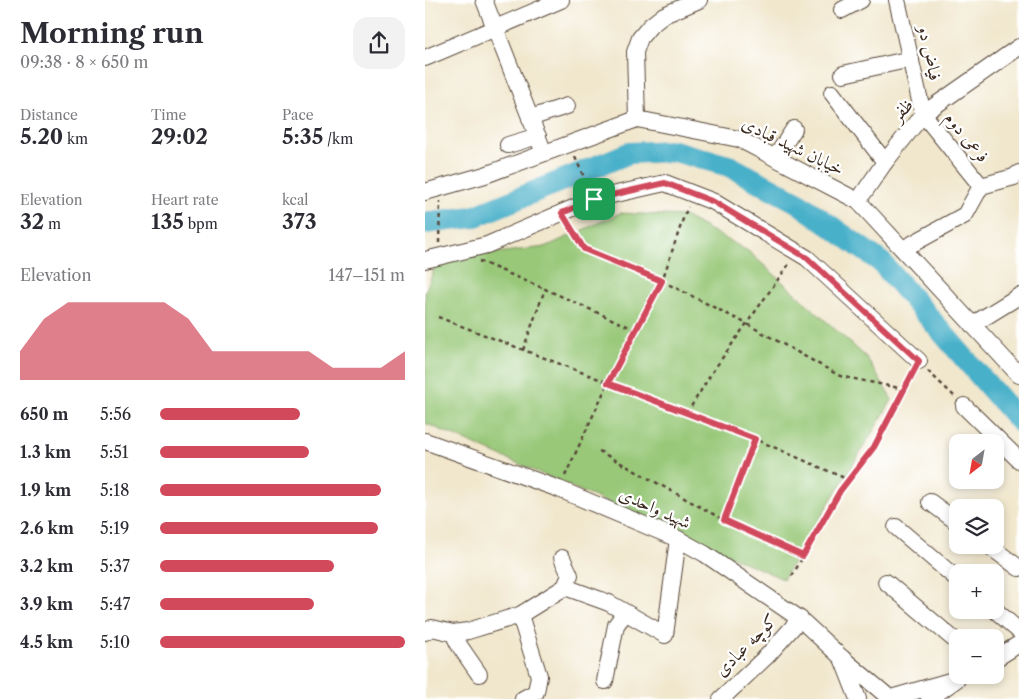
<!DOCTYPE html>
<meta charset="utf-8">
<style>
:root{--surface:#fff;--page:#f2f2f3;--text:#2b2b33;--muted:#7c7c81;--accent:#d1495b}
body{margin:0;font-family:"Libre Caslon Text",Amiri,serif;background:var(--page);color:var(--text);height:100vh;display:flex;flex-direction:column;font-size:19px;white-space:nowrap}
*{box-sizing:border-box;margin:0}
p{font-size:16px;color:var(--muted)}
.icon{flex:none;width:28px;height:28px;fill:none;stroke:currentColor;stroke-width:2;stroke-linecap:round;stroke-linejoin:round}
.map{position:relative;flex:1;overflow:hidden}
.drawer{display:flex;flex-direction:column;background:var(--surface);width:425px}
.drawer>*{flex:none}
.needle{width:32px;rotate:211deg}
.tools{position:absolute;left:524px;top:434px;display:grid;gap:10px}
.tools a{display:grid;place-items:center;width:55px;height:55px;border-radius:10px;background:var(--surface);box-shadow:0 2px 8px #0003;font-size:25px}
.pin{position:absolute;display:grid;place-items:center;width:42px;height:42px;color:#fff;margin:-21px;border-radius:10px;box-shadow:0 2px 8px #0006}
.round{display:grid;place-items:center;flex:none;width:52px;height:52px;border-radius:15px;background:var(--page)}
.head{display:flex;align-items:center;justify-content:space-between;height:85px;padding:0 20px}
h1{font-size:28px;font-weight:800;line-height:38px}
.metrics{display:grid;grid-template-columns:repeat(3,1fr);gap:8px;height:85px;padding:5px 20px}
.metrics div{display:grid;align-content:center}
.metrics b{font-size:21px;font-weight:800}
.metrics small{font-size:14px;font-weight:400}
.metrics p{font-size:14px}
.chart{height:140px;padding:10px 20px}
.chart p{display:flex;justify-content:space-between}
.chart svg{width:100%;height:90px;margin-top:5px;fill:var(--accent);opacity:.7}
ul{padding:0 20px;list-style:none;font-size:16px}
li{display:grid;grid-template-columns:80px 60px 1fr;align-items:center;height:38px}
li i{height:12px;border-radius:6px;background:var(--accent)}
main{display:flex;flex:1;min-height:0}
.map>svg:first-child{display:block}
.green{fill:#98c878;stroke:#6a794b}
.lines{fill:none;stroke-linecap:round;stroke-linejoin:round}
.river{stroke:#4ab0c9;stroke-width:22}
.minor-casing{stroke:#564638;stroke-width:18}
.path{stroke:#564638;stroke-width:2.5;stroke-dasharray:4 4;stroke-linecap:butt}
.minor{stroke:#fff;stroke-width:16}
.route-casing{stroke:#fff;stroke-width:10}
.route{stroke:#d1495b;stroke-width:6}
.labels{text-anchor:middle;stroke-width:4.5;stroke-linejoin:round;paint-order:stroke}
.street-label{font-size:18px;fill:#3b2a1e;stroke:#fff}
</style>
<main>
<section class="drawer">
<div class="head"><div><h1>Morning run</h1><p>09:38 · 8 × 650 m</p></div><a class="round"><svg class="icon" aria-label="share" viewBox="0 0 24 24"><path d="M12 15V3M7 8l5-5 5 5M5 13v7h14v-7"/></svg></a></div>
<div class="metrics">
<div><p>Distance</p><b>5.20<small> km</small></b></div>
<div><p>Time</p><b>29:02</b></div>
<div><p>Pace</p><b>5:35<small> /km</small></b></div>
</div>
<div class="metrics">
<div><p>Elevation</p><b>32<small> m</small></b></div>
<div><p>Heart rate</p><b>135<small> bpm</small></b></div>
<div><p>kcal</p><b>373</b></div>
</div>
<div class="chart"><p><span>Elevation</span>147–151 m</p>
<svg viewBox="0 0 160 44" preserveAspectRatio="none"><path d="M0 44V30L10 14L20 6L30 6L40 6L50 6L60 6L70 14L80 30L90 30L100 30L110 30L120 30L130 38L140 38L150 38L160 30V44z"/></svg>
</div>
<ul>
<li><b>650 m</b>5:56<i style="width:57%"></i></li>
<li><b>1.3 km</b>5:51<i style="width:61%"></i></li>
<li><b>1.9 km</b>5:18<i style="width:90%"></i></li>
<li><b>2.6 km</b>5:19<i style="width:89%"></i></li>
<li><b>3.2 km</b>5:37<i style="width:71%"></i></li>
<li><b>3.9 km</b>5:47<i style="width:63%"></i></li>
<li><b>4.5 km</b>5:10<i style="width:100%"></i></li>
</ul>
</section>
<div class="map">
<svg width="594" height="699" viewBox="0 0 594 699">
<rect width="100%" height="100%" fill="#fff"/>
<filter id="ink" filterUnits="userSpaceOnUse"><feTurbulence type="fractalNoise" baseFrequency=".02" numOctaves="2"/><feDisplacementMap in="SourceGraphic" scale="10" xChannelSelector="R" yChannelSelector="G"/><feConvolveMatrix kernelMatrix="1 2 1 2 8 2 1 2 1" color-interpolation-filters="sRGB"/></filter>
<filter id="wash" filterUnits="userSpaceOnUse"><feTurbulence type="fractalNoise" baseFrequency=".0096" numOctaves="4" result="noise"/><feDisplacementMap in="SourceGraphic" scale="20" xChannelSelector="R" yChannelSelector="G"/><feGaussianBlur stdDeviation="1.12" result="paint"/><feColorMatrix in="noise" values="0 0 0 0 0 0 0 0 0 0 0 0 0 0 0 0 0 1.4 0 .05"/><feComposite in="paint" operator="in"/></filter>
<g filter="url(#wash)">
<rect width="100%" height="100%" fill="#f1e7cd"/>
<polygon class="green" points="195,213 259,216 323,251 441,357 467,400 358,579 0,423 0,292 13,260 120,247"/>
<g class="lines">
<polyline class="river" points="0,223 48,217 204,153 249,151 304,166 372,202 456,262 594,421"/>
</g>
</g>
<g filter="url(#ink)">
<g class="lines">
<defs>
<g id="minor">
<polyline points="59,0 119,153"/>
<polyline points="472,0 498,114 556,186"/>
<polyline points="417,10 436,0"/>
<polyline points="0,58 136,0"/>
<polyline points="418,74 486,59"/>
<polyline points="407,93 460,162"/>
<polyline points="105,118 142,106"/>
<polyline points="212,119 210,52 215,38 225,26 239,15 274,0"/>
<polyline points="83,145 113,136"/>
<polyline points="350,158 369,129"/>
<polyline points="0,192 60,175 212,119 314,139 433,201 594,375"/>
<polyline points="433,201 460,162 498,114 594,47"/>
<polyline points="478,249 540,215 556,186 589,177 594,173"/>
<polyline points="0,260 62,245 169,199 240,183 289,202 382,258 494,361"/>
<polyline points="547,325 594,296"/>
<polyline points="539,406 594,460"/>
<polyline points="0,441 134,489 253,539 280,554 375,619 417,658"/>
<polyline points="505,502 532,522"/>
<polyline points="471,527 532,579"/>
<polyline points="563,545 594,568"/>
<polyline points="137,558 145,575 140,587"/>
<polyline points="461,582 532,642"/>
<polyline points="570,610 594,631"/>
<polyline points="95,615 114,676 111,692 98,699"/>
<polyline points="0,632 7,628 28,633 43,631 95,615 140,587 184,603 240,635 253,539"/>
<polyline points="28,633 34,645 54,674"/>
<polyline points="570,659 594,644"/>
<polyline points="180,681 191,625 200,613"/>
<polyline points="466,698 532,679 504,699"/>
<polyline points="296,699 342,656 375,619"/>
<polyline points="433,699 417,658 461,695"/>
</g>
</defs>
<use href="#minor" class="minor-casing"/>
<g class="path">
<polyline points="150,157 163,186"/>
<polyline points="145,225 159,249 237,281 322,324 415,376 479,389"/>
<polyline points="14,243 15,201"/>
<polyline points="54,261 120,289"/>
<polyline points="13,317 330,439 424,480"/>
<polyline points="98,350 120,289 211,330"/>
<polyline points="503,371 530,397"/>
<polyline points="262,413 288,371 364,264"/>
<polyline points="174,451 299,520 378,557"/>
<polyline points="140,476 183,383 237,281 259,216 263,207"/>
<polyline points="299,520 330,440"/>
<polyline points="367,576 415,491 449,447 487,373"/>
</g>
<use href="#minor" class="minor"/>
</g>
</g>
<g class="lines" filter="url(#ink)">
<defs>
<polygon id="route" points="240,183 289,202 382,258 494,361 449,447 415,491 378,556 299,520 330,439 183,383 237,281 159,249 137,213 169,199"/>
</defs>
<use href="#route" class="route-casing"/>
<use href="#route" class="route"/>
</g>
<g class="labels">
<g class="street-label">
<text transform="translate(505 53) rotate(78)" y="6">فیاض دو</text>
<text transform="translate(477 110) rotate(-48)" y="6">ظفر</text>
<text transform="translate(542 137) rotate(51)" y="6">فرعی دوم</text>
<text transform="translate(368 146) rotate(26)" y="6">خیابان شهید قبادی</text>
<text transform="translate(230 508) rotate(24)" y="6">شهید واحدی</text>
<text transform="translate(321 645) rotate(-45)" y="6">کوچه عبادی</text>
</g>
</g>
</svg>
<div class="tools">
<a><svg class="needle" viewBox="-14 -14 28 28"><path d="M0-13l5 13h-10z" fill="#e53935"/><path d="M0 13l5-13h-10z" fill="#7c7c81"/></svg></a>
<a><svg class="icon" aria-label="layers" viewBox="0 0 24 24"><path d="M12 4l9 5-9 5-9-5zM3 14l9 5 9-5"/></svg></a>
<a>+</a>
<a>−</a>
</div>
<div class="pin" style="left:169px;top:199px;background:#1e9e55"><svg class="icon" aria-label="arrive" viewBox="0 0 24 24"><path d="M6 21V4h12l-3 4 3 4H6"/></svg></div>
</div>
</main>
